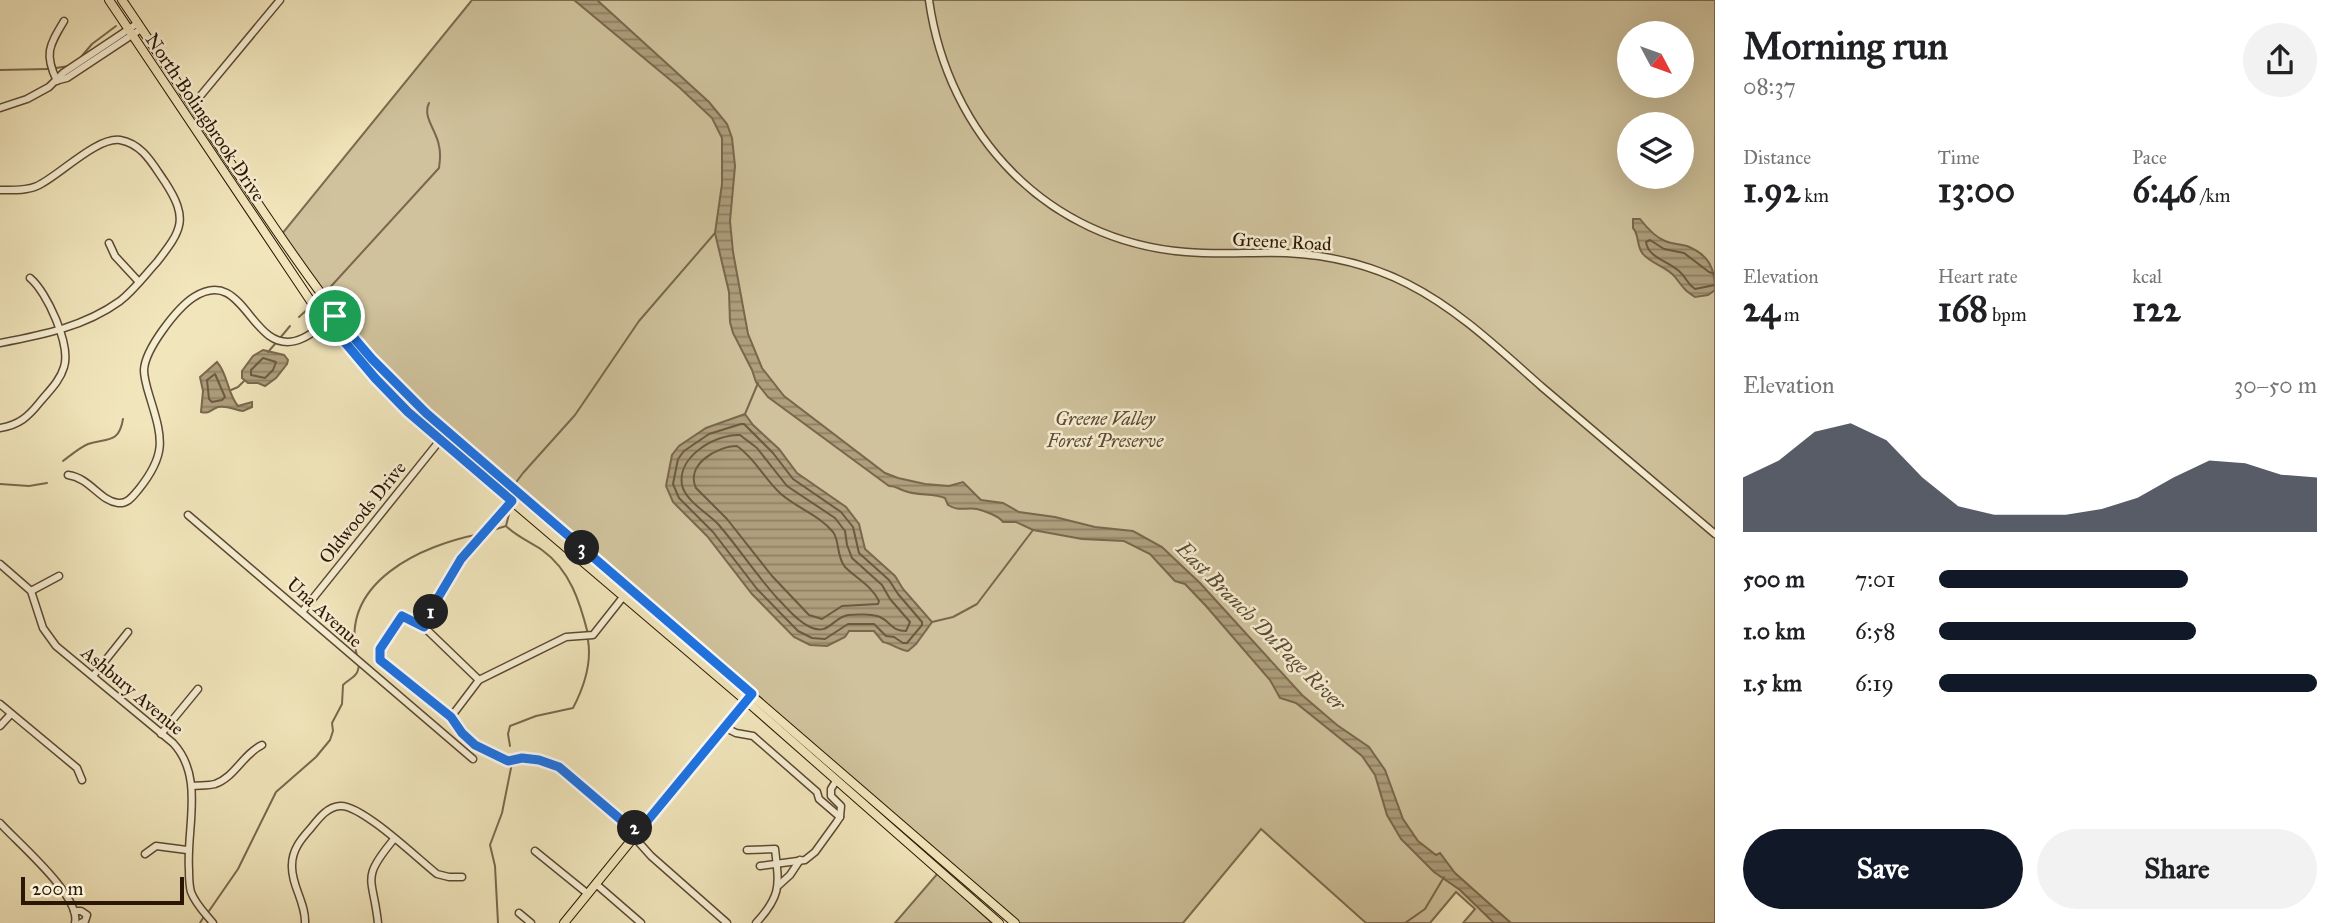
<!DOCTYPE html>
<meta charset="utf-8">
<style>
:root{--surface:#fff;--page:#f2f2f2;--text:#202124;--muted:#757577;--accent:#111827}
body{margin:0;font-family:"IM FELL Great Primer",serif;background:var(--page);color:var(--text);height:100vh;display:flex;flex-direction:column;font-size:26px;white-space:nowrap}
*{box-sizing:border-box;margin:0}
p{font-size:23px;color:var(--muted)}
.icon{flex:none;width:38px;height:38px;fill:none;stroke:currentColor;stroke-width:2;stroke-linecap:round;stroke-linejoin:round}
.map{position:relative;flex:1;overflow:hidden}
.side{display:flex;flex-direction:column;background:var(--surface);width:630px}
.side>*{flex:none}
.needle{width:46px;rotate:131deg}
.tools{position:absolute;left:1617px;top:21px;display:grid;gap:14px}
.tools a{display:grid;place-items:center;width:77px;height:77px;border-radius:50%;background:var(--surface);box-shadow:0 7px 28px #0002;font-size:35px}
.scale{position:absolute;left:21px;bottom:18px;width:163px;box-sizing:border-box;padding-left:7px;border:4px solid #2b1503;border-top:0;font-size:19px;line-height:24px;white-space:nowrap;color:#2b1503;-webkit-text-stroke:5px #f6eed3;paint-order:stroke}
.pin{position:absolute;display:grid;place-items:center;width:60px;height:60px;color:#fff;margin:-30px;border:4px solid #fff;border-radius:50%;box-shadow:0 2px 7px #0007}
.km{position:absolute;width:35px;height:35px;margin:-18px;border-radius:50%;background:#222;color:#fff;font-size:19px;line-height:35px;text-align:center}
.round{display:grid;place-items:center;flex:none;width:74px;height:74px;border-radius:37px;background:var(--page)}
.summary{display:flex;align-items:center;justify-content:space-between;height:119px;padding:0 28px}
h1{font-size:38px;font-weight:700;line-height:52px}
.metrics{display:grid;grid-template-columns:repeat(3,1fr);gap:10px;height:119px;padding:7px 28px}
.metrics div{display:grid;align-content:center}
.metrics b{font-size:35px;font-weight:700}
.metrics small{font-size:19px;font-weight:400}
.metrics p{font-size:19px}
.chart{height:196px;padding:14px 28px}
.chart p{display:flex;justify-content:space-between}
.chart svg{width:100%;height:126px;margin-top:7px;fill:var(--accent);opacity:.7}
.action{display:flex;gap:14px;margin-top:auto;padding:14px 28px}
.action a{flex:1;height:80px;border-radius:42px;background:var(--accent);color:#fff;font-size:28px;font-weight:700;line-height:80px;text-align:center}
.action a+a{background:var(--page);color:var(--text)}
ul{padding:0 28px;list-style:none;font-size:23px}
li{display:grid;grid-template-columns:112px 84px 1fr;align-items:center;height:52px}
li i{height:18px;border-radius:9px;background:var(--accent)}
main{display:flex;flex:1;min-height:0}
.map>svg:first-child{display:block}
.park{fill:#cfc29c;stroke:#7d6c50;stroke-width:2;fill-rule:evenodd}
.water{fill:url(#water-rules);stroke:#7a674c;stroke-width:2}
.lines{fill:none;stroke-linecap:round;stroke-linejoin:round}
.shore{stroke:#6c5a40;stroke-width:2}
.stream{stroke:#7a674c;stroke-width:2}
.minor-casing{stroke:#5c4931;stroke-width:9}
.major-casing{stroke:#2b1503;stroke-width:10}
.minor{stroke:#f6eed3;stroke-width:6}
.major{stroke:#f1e5bb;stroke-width:8}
.route-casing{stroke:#fff;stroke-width:14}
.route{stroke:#1a73e8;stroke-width:9}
.labels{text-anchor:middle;stroke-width:5;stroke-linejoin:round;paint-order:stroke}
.street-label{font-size:19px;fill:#2b1503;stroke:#f6eed3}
.park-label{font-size:19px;font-style:italic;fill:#5c4931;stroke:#f6eed3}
.water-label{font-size:21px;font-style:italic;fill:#5f4c33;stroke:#f6eed3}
</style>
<main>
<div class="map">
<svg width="1715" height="923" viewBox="0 0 1715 923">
<defs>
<pattern id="water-rules" width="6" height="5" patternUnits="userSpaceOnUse" patternTransform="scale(1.75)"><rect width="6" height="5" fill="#ae9e7c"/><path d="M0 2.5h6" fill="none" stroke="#8e8063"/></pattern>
</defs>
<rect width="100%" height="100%" fill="#f1e5bb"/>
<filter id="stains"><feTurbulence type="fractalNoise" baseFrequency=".00286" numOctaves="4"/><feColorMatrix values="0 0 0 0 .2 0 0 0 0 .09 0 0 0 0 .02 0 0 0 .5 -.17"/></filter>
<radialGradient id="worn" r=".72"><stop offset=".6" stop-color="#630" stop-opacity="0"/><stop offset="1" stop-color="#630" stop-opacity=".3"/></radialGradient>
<g class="park">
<path d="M472 0H1715V923H1463L1475 909 1456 892 1430 923H1366L1261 829 1183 923H1018L433 413 373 356 281 235ZM1629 33H1682V86H1629ZM1629 124H1682V177H1629Z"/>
<polygon points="938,873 992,923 895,923"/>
</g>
<g class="water">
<path d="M574 0H597L709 102 727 124 732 138 735 166 730 221 733 252 748 334 762 368 784 396 885 473 898 478 925 484 949 486 963 482 981 500 1003 503 1019 512 1055 517 1095 527 1133 531 1162 547 1200 583 1302 695 1337 725 1369 747 1385 770 1403 819 1418 841 1436 855 1440 853 1455 873 1511 923H1494L1460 890 1434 872 1401 839 1387 815 1375 775 1362 756 1296 703 1280 698 1270 680 1206 606 1185 584 1175 581 1150 554 1124 541 1082 539 1033 530 1016 522H1003C999 516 985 511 977 509 966 507 959 512 948 505L945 498C933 493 918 496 905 491 898 489 897 486 889 486L768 397 756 382 752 370 733 333 730 322 729 292 715 233 722 184V138L712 118 680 88Z"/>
<path d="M1633 219H1640C1647 228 1655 237 1665 241 1672 244 1680 244 1687 246 1709 255 1715 268 1715 290L1708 295 1695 297C1683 289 1683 287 1675 277 1668 267 1651 264 1643 254 1636 246 1640 236 1633 228Z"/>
<polygon points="263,350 284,355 288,360 287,364 276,378 265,386 258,383 248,383 242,378 242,371 253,356"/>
<path d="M217 362C228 374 227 393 238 406L252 402V407L243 411C235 410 227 405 218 407 210 410 210 414 201 412L203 391 200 377Z"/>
<path d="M745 414 753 425 779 449 797 473 846 507 859 524 865 549 895 576 903 589 932 622 916 644 908 651C898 650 893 644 883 642L874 631H849L845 637 827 646 810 645 794 637 752 594 707 536 673 502 666 486 672 455 679 446 706 428Z"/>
</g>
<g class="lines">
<g class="shore">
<path d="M1715 274 1709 272 1684 253 1664 249 1650 240 1646 242C1648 258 1669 261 1680 272 1687 278 1686 283 1695 289L1715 285"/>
<polygon points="263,358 276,362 273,370 265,378 251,375 251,370"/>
<polygon points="215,374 225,397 222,400 212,402 209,399 207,380"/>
<polygon points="741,424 744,424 773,453 793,479 841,512 853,527 859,553 889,580 898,594 922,622 922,625 907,643 903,643 894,637 886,636 874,624 848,624 825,639 812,638 798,631 757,589 713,532 679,498 673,484 678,459 684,451 709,434"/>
<path d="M740 435 757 448 787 486 835 518 845 531 847 545 852 558 882 585 890 599 910 622 906 631C891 631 891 622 880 617 872 614 856 614 848 615 832 618 829 636 810 627 797 621 788 609 778 599 756 575 739 548 718 524 707 513 685 500 682 485 677 456 716 434 740 435Z"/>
<path d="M737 446C756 459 764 479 781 494 797 508 819 515 833 532 840 541 836 556 845 567 857 579 871 585 879 601L878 604 842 606 822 619 809 615 772 576 727 519 696 488C685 465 717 446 737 446Z"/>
</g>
<g class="stream">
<polyline points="81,57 92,44 116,26"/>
<polyline points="56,68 69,66"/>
<polyline points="0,70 48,69"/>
<path d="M324 294 439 168C440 161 441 153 439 146 437 131 422 117 429 103"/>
<polyline points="299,317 310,307"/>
<polyline points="280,338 290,326"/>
<polyline points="268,352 275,344"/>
<polyline points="231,390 238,387 244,381"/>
<polyline points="745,414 758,383"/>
<path d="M63 461C71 455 79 448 88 444 107 438 119 444 123 419"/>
<polyline points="0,484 29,486 47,483"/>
<polyline points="514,485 523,473 575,415 639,321 715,233"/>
<path d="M506 526C516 536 530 542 542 550 570 570 580 602 588 634"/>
<polyline points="493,530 506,526 510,510"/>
<polyline points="932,622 953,617 977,604 1033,530"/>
<path d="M357 656C339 582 422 545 480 534"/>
<path d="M510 746 508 734 510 726 536 716 573 708C584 687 592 664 588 640"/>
<path d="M209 911 238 869 276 792 316 757 330 740 333 731 332 723 342 704 343 685C351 677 358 678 359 664"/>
<polyline points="200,923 203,918"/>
<polyline points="498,923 495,866 490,845 502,813 512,763"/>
<polyline points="1405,923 1425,909 1444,877"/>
</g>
<defs>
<g id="minor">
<path d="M929 0C948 135 1047 241 1186 252 1219 255 1253 252 1286 253 1328 255 1371 265 1408 284 1459 310 1500 350 1542 387 1600 436 1657 485 1715 534"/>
<polyline points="59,80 67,78 141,29"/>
<path d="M57 81C44 54 49 46 64 21"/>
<polyline points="192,106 280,0"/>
<polyline points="0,108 27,99 49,87 63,73 138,23"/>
<path d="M0 190C12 190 26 191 37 186 59 176 96 137 120 140 143 144 153 165 165 182 189 219 182 230 157 262 145 275 134 290 120 301 84 327 42 335 0 343"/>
<polyline points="109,243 115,256 139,282"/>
<path d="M0 428C19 425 28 417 40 402 49 391 60 381 64 367 71 345 47 292 30 278"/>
<path d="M68 475C90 478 100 501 118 503 128 504 133 496 139 489 166 455 163 440 151 401 148 391 144 380 144 370 145 349 177 308 194 297 244 265 250 352 295 341 310 337 323 324 335 315"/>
<polyline points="188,515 473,759"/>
<path d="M0 564 31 591 43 628 56 646 173 743C205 777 186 828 189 870 189 877 189 885 191 892 196 905 205 913 213 923"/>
<polyline points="31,591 59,576"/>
<polyline points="302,612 441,439"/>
<polyline points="424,627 439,596 462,559 512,501"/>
<polyline points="93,676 128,632"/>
<polyline points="479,680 424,627 402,616 380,649 381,660 451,717 462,733 476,745 508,761 522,758 539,759 559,767 620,819 639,831"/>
<polyline points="0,704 77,768 82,780"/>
<polyline points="451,717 479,680 566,637 593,635 623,597"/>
<polyline points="0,726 11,714"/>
<polyline points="724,727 736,733 753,736 817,792 819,799 840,817"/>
<polyline points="161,734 198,689"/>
<path d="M192 786C199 785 208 786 215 784 235 777 243 754 262 745"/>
<path d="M0 823C19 844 81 896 75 923"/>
<polyline points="634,837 651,856 727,923"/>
<path d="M747 850 775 849C779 885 782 895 756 923"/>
<polyline points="535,851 588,894"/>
<polyline points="145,854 156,846 187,850"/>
<polyline points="760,866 805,860 815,852 836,823 840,817 841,806 831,796 831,789 836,781"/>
<polyline points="596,884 641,923"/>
<polyline points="779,885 790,875 800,860"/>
<polyline points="74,911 81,911 87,915 85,921 81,923"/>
<polyline points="519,913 531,923"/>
<path d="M305 923C306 903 291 885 292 865 292 850 301 839 311 828 319 818 327 807 340 806 361 804 418 859 437 874L449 877H462"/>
<path d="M378 923C373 876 360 880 394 839"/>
</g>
<g id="major">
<polyline points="109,0 312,303 375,378 440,440 752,706 999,923"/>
<path d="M122 0C165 63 206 127 249 190 309 280 362 356 443 429L1015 923"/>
<polyline points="564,923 748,697"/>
</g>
</defs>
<use href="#minor" class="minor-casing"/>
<use href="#major" class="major-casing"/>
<use href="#minor" class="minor"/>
<use href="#major" class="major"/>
</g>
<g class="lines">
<defs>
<polygon id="route" points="335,316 372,359 426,413 752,694 639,831 620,819 559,767 539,760 522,758 508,761 475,745 462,733 451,717 380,660 380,649 402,616 424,627 439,596 461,559 512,501 408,412 375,378 327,321"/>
</defs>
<use href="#route" class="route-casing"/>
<use href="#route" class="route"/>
</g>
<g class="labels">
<g class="street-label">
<text transform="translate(206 117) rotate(56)" y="7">North Bolingbrook Drive</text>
<text transform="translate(1282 241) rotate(3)" y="7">Greene Road</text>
<text transform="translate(362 512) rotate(-51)" y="7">Oldwoods Drive</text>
<text transform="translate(325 612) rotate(42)" y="7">Una Avenue</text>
<text transform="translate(133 690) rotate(40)" y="7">Ashbury Avenue</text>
</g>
<g class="park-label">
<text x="1105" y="425">Greene Valley<tspan x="1105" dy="22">Forest Preserve</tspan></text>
</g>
<g class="water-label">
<text transform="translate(1261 626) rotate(45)" y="7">East Branch DuPage River</text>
</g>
</g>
<rect width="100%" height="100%" filter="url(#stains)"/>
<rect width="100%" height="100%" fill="url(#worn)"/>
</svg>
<div class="tools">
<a><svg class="needle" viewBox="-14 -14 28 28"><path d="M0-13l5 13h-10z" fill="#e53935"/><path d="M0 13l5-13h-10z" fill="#757577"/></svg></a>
<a><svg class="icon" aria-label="layers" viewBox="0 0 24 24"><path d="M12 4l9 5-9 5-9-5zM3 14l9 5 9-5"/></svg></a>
</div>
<div class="scale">200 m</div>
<div class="pin" style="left:335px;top:316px;background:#1e9e55"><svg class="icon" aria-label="arrive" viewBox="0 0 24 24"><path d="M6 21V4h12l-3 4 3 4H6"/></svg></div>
<b class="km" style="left:431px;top:612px">1</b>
<b class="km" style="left:635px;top:828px">2</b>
<b class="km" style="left:582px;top:548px">3</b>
</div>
<section class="side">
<div class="summary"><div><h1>Morning run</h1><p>08:37</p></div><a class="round"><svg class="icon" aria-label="share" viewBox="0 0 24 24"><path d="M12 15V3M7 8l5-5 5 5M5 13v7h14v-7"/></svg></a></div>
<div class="metrics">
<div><p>Distance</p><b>1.92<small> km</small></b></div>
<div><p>Time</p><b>13:00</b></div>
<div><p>Pace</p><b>6:46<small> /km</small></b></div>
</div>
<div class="metrics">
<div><p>Elevation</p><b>24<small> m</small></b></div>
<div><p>Heart rate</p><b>168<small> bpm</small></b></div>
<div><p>kcal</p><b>122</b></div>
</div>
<div class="chart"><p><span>Elevation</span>30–50 m</p>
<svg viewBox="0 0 160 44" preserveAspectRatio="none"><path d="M0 44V25L10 19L20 9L30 6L40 12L50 25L60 35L70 38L80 38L90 38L100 36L110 32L120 25L130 19L140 20L150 24L160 25V44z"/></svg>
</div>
<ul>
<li><b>500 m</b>7:01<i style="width:66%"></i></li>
<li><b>1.0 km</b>6:58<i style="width:68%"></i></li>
<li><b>1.5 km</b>6:19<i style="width:100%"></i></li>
</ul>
<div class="action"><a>Save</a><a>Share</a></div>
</section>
</main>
